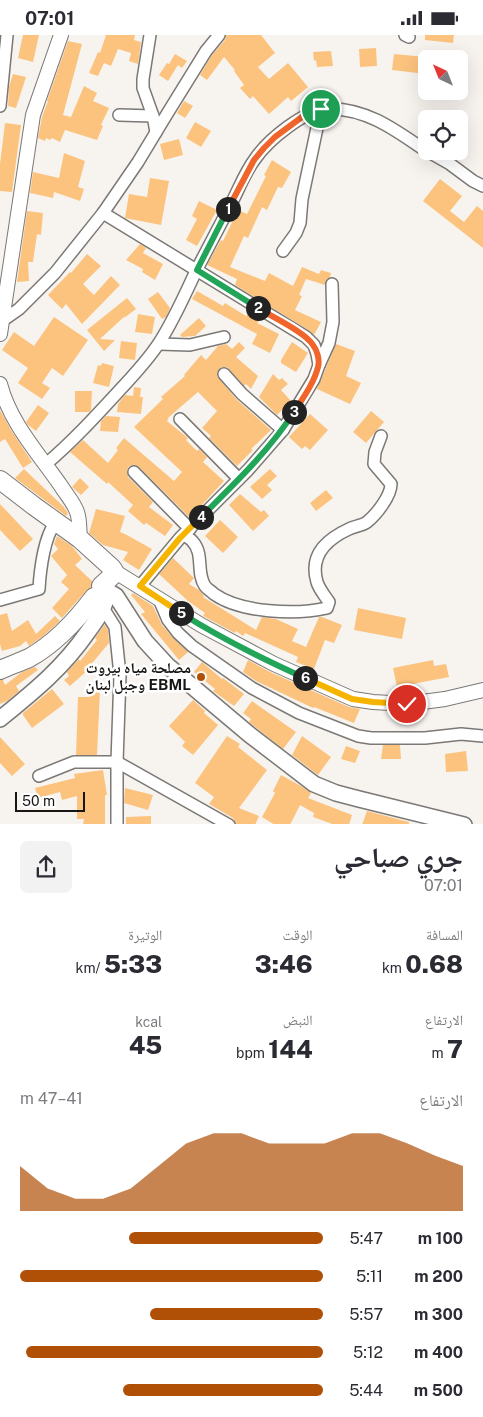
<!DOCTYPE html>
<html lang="ar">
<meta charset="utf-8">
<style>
:root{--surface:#fff;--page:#f2f2f3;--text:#2b2b33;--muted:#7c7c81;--accent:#b05007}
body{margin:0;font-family:"Public Sans","Noto Naskh Arabic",sans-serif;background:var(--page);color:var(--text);direction:rtl;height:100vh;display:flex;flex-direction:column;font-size:19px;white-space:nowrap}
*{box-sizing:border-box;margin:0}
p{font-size:16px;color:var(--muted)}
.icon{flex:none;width:28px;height:28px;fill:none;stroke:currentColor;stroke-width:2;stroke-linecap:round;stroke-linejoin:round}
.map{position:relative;height:789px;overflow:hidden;direction:ltr}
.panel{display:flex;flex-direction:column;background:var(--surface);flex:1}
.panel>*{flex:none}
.needle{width:32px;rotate:317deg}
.fabs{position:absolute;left:418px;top:15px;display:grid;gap:10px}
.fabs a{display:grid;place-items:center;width:50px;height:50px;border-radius:8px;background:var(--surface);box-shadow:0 5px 20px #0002;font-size:25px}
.scale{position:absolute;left:15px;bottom:12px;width:70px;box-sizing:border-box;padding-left:5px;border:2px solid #171615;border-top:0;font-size:14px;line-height:18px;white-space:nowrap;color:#171615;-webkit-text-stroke:4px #fff;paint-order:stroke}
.pin{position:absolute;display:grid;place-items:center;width:42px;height:42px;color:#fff;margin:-21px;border:2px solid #fff;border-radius:50%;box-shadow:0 1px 5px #0007}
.km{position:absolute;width:25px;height:25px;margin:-12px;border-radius:50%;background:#222;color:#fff;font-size:14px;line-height:25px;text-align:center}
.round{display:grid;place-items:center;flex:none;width:52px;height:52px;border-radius:8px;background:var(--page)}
.headline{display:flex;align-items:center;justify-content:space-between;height:85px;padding:0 20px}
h1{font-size:28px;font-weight:800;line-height:38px}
.figures{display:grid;grid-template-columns:repeat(3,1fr);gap:8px;height:85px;padding:5px 20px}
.figures div{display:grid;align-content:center}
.figures b{font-size:25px;font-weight:800}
.figures small{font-size:14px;font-weight:400}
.figures p{font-size:14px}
.chart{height:140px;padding:10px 20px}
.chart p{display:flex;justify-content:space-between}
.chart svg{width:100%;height:90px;margin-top:5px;fill:var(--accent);opacity:.7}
ul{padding:0 20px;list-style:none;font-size:16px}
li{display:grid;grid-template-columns:80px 60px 1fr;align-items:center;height:38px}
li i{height:12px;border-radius:6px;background:var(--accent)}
.status{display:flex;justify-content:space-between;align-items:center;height:35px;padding:0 25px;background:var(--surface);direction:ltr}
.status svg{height:14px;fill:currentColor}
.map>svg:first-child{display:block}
.building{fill:#fcc37e}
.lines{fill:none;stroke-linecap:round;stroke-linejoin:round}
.minor-casing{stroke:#7b7875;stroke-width:14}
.tertiary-casing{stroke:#7b7875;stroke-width:16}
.secondary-casing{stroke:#7b7875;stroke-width:18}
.primary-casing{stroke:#7b7875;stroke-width:20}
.minor{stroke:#fff;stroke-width:11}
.tertiary{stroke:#fff;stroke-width:14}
.secondary{stroke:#fff;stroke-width:15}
.primary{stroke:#fff;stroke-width:18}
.split-1-casing{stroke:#fff;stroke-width:10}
.split-2-casing{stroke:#fff;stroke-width:10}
.split-3-casing{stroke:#fff;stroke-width:10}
.split-4-casing{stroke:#fff;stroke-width:10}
.split-5-casing{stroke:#fff;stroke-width:10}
.split-6-casing{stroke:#fff;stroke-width:10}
.split-7-casing{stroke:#fff;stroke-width:10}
.split-1{stroke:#f0652b;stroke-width:6}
.split-2{stroke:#22a559;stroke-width:6}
.split-3{stroke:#f0652b;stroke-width:6}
.split-4{stroke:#22a559;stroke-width:6}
.split-5{stroke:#f5b400;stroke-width:6}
.split-6{stroke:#22a559;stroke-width:6}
.split-7{stroke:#f5b400;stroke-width:6}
.poi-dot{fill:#b05007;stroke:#fff;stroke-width:2}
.labels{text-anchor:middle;stroke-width:5;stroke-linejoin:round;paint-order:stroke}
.poi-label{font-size:15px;font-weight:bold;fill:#171615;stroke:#fff;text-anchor:end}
</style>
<div class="status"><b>07:01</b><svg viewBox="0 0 49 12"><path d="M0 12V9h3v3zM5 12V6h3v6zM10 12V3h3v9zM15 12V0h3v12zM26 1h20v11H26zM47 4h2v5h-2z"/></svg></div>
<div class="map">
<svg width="483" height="790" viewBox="0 0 483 790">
<rect width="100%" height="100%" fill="#f7f4f0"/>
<g class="building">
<polygon points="23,0 39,0 33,27 18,23"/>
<polygon points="106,0 135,0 134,5 141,7 138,29 129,26 131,18 118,14 111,31 104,28 98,41 89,38 98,17 100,18"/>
<polygon points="226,0 261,0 275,18 258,32 269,44 288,28 308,52 291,66 288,62 269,79 253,61 250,64 240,53 244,50 234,36 235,35 224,22 207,45 200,40 212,20 225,5"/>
<polygon points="425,0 454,0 453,8 425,5"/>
<polygon points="68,6 82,9 63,80 71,82 84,51 97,58 93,66 109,73 101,90 103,91 97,105 65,95 60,107 52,103 50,105 46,103 45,106 38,103 42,82 48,66 47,66"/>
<polygon points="376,13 377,31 360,32 359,14"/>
<polygon points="331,16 333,31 317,32 316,25 314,26 313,17"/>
<polygon points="175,19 187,26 182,33 178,30 168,46 159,40 167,28 169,29"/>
<polygon points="394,19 426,22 426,39 392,35"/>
<polygon points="13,39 26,42 16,73 8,71 9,52"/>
<polygon points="184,66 193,71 185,83 177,78"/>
<polygon points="195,87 211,96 201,112 186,103"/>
<polygon points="5,88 21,90 12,157 0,156 0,129"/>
<polygon points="179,104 183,120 164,125 160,109"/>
<polygon points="64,118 85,126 78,152 84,154 80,166 54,157 53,163 30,158 33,137 59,143"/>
<polygon points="272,125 291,137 282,153 278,152 267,175 262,172 248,203 244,201 230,232 265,246 269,238 293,251 302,232 319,239 321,235 331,238 330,242 326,245 325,250 306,244 299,260 302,261 295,275 321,287 314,300 310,296 235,250 237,244 207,230 221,205 223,206 238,175 247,179 266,141 264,140"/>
<polygon points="150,143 169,146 161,190 125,183 129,159 147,162"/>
<polygon points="440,144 462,161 450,176 464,187 477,171 483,176 483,213 423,166"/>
<polygon points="199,166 217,175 197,211 186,205 197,184 192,181"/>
<polygon points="27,176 43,178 41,200 37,199 33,227 28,227 29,246 17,247"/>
<polygon points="140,209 146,213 143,218 163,229 155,245 142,237 143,234 126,225"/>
<polygon points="87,219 101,231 83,249 94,260 111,241 120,250 82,289 66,269 62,274 48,260 70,237 71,238"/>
<polygon points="197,256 223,271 225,268 246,281 248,279 259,286 257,288 279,299 270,318 252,309 257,299 192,264"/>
<polygon points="158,257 170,273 166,282 162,284 148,264"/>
<polygon points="127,263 136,274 124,283 125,281 100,304 115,305 104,316 87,295"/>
<polygon points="138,279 155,282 152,299 135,297"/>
<polygon points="54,282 88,305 63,341 52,333 42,348 50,353 42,364 18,348 28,333 2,315 14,297 34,311"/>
<polygon points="199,283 206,291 195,301 182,302 180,300"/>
<polygon points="121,306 137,308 135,325 119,323"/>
<polygon points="239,307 245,313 236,322 258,341 251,354 246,349 244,351 227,332 222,332 219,334 217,337 217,341 236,364 271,395 251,414 253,415 237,431 209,403 211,401 202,393 217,376 198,357 169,382 167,386 188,403 186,405 197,416 199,414 207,422 203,427 224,446 190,483 139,432 136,430 129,431 127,435 128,442 153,467 149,472 173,490 165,501 146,488 144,490 128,476 133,470 108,447 107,449 70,417 83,405 108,428 118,415 116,413 124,403 174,446 182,437 134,392 163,364 161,362 185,341 184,340 201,320 206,325 218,311 226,309 232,314"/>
<polygon points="292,307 308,318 296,337 281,328 281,325"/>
<polygon points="336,309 355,316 346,341 361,348 350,369 317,354"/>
<polygon points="102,328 114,331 109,352 93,348 98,330 101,331"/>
<polygon points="273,339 279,345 282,343 288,349 281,355 291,366 277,380 259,362"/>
<polygon points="134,352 141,353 140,362 143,362 141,379 117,377 118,369 125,360 133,361"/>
<polygon points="75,356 92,356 91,375 89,377 75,377"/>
<polygon points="38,370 49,378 36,396 28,390 26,387"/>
<polygon points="0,375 11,395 32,427 23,433 5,404 0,407"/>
<polygon points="371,376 384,387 366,408 353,397"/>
<polygon points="310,379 328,395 310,415 305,411 302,414 289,402"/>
<polygon points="106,381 120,382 118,397 100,396 101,386"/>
<polygon points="24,434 64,472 68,478 66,481 15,443"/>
<polygon points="270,434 277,441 267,450 272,455 262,464 250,452"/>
<polygon points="80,443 89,452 81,460 72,452"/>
<polygon points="326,455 333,463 316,476 310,468"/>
<polygon points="240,459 261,477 264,475 269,481 253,496 229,470"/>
<polygon points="0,469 33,504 20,516 0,495"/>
<polygon points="96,474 125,481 120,497 125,499 152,514 139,535 123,525 128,517 103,510 89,498"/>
<polygon points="220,485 238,502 223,518 205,501"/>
<polygon points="57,501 72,511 82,524 75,530 92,546 91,552 86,556 62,583 52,573 69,554 61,547 67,540 51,521 58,514 54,509"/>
<polygon points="173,523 194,543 189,549 199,555 204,561 203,562 256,595 262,582 276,584 298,594 292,606 306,612 319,582 322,582 342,590 334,608 325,605 314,634 296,627 298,622 245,598 243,601 236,596 235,598 203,581 205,578 188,566 159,539"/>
<polygon points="133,558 153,571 162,590 173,603 188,617 179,625 141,579 145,577 131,560"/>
<polygon points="358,573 406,583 402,604 354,595"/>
<polygon points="7,578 12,596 28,585 36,599 55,581 60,586 42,602 29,611 26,606 20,611 2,616 0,609 0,580"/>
<polygon points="105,589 108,595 109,608 88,633 89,634 70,651 64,645 69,641 67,637 79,624 80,626 97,605 95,603"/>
<polygon points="248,625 270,637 349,672 360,674 354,688 314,672 313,673 256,646 243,637"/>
<polygon points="433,625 434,631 446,629 449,642 397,652 393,633"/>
<polygon points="202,627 222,644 223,643 244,659 234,671 213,656 215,654 194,637"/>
<polygon points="35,632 38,635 16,651 19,656 7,666 0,669 0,645 3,645 5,650 22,637"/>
<polygon points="52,654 64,669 32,693 23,680 23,678"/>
<polygon points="89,654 100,655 97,720 76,720 78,662 89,662"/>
<polygon points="193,665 205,676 204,678 218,690 193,720 182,711 185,707 169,691"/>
<polygon points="252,666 296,697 283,714 249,687 251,684 243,678"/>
<polygon points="227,701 240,709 238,712 267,735 239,773 259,781 255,790 236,790 233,783 209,769 214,762 195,748"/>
<polygon points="302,701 331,722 318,740 292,720"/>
<polygon points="0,702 25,729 12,741 0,728"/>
<polygon points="383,710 400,710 401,724 381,724"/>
<polygon points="346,711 360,716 355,728 341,724"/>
<polygon points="466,716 468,736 446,737 445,719"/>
<polygon points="103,735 107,760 105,760 105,790 83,790 84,784 77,784 77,761 62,765 60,757 38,763 35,753 75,743 74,739"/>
<polygon points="281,740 301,751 311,758 308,763 352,780 349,790 335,790 313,782 314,778 300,770 290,790 275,790 262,782 275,758 273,756"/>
<polygon points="125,753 153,760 148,775 124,768"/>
<polygon points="367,776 409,787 409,790 362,790"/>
<polygon points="151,781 151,790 126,790 126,782"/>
</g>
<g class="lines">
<defs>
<g id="minor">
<polyline points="150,0 143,44 143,53 153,81 156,97"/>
<polyline points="405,0 409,2"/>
<polyline points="0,71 7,0"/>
<polyline points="119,80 153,81"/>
<polyline points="427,116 450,129 473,146 483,151"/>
<path d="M103 178C171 219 238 261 306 302L314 310 317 319 319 330 314 344 283 395 248 435 180 503 140 551"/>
<polyline points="283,216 296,198 300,188 302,164 321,74"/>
<polyline points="2,286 19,274 55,238 103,178 138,127 167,79 206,16 219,0"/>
<polyline points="159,309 190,310 224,302"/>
<polyline points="319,330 329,308 333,287 332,249"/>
<polyline points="224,339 242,359 283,395"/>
<polyline points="180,384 239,444"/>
<path d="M46 429C72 407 95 382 118 357 132 342 148 325 159 308 174 285 185 259 197 234 208 213 219 192 230 171 238 156 245 137 255 124 268 105 304 75 328 74 365 72 397 96 426 116"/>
<polyline points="134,437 190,494"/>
<path d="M184 500C187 502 191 504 193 507 204 519 196 538 205 551 207 554 211 556 214 559 241 578 296 580 327 573L329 567C325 561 319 554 317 547 309 520 327 504 349 494 354 491 362 491 367 487 376 480 391 461 391 449L374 429 375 417 381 401"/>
<polyline points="159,564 168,585 178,598 192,611 252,653 299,678 358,701 371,703 425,703 461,699 483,701"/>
<path d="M0 565 39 554C40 536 44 501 56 487"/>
<polyline points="103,573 115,592 120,640 117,727 117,790"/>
<polyline points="39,741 74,727 117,727 229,790"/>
</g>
<g id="tertiary">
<polyline points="0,299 33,80 61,0"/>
<path d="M0 349C10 388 39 419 61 451 66 459 74 468 77 477 80 485 79 495 80 504"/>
<polyline points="114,536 201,590 274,629 353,664 373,667 407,669 445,664 483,655"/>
</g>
<g id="secondary">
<polyline points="108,556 116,561 145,606 168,631 250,700 314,749 336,758 359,764 464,790"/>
<path d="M0 684C33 657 62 634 87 598 95 587 102 578 106 565"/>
</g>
<g id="primary">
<polyline points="0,445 34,471 80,504 112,533 114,536 112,541 101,551"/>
<path d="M0 635C9 631 20 627 29 623 56 608 76 586 94 562"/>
</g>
</defs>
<use href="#minor" class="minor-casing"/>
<use href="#tertiary" class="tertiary-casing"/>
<use href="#secondary" class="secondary-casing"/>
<use href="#primary" class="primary-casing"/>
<use href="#minor" class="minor"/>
<use href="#tertiary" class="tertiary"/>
<use href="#secondary" class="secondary"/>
<use href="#primary" class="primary"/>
</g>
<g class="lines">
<defs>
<polyline id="split-1" points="228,174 254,125 264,113 275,102 306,79 321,74"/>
<polyline id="split-2" points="228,174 197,235 258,273"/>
<path id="split-3" d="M258 273C272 282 305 297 313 310 317 315 320 325 318 332 314 348 303 363 294 377"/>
<path id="split-4" d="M201 482C234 449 269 416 294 377"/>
<polyline id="split-5" points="181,578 140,551 180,503 201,482"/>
<path id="split-6" d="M181 578C220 603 263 624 305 643"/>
<polyline id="split-7" points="305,643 352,664 373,667 407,669"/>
</defs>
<use href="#split-1" class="split-1-casing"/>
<use href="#split-2" class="split-2-casing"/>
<use href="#split-3" class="split-3-casing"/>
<use href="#split-4" class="split-4-casing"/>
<use href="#split-5" class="split-5-casing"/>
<use href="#split-6" class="split-6-casing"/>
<use href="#split-7" class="split-7-casing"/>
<use href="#split-1" class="split-1"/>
<use href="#split-2" class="split-2"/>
<use href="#split-3" class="split-3"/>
<use href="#split-4" class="split-4"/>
<use href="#split-5" class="split-5"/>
<use href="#split-6" class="split-6"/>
<use href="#split-7" class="split-7"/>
</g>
<circle class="poi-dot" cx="201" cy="642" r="5"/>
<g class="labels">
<g class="poi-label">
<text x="191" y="638">مصلحة مياه بيروت<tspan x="191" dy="17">وجبل لبنان EBML</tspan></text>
</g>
</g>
</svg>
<div class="fabs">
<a><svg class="needle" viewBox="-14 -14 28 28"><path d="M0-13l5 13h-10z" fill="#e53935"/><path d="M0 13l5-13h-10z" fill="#7c7c81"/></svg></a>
<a><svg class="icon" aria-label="locate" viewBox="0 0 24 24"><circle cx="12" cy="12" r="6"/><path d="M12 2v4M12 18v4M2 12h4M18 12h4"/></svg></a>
</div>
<div class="scale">50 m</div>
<div class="pin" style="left:321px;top:74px;background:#1e9e55"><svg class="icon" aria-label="arrive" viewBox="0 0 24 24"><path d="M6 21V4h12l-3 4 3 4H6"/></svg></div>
<div class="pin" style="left:407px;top:669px;background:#d93025"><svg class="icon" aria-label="check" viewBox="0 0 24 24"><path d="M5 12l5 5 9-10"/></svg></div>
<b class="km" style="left:228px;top:174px">1</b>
<b class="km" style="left:258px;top:273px">2</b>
<b class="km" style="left:294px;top:377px">3</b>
<b class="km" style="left:201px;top:482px">4</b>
<b class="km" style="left:181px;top:578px">5</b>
<b class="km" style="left:305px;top:643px">6</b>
</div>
<section class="panel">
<div class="headline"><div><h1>جري صباحي</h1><p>07:01</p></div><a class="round"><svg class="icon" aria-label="share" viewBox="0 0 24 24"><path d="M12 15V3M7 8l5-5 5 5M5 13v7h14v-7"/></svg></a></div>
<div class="figures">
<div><p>المسافة</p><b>0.68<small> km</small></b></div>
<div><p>الوقت</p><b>3:46</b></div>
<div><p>الوتيرة</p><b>5:33<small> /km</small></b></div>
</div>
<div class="figures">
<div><p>الارتفاع</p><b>7<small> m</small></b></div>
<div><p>النبض</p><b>144<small> bpm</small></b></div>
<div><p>kcal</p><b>45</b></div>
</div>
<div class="chart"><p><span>الارتفاع</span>41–47 m</p>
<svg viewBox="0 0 160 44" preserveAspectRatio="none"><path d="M0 44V22L10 33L20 38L30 38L40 33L50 22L60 11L70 6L80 6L90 11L100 11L110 11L120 6L130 6L140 11L150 17L160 22V44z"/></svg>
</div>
<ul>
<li><b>100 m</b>5:47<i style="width:64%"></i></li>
<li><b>200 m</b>5:11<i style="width:100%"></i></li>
<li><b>300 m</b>5:57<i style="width:57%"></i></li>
<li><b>400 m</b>5:12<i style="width:98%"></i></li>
<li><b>500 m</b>5:44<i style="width:66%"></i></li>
</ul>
</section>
